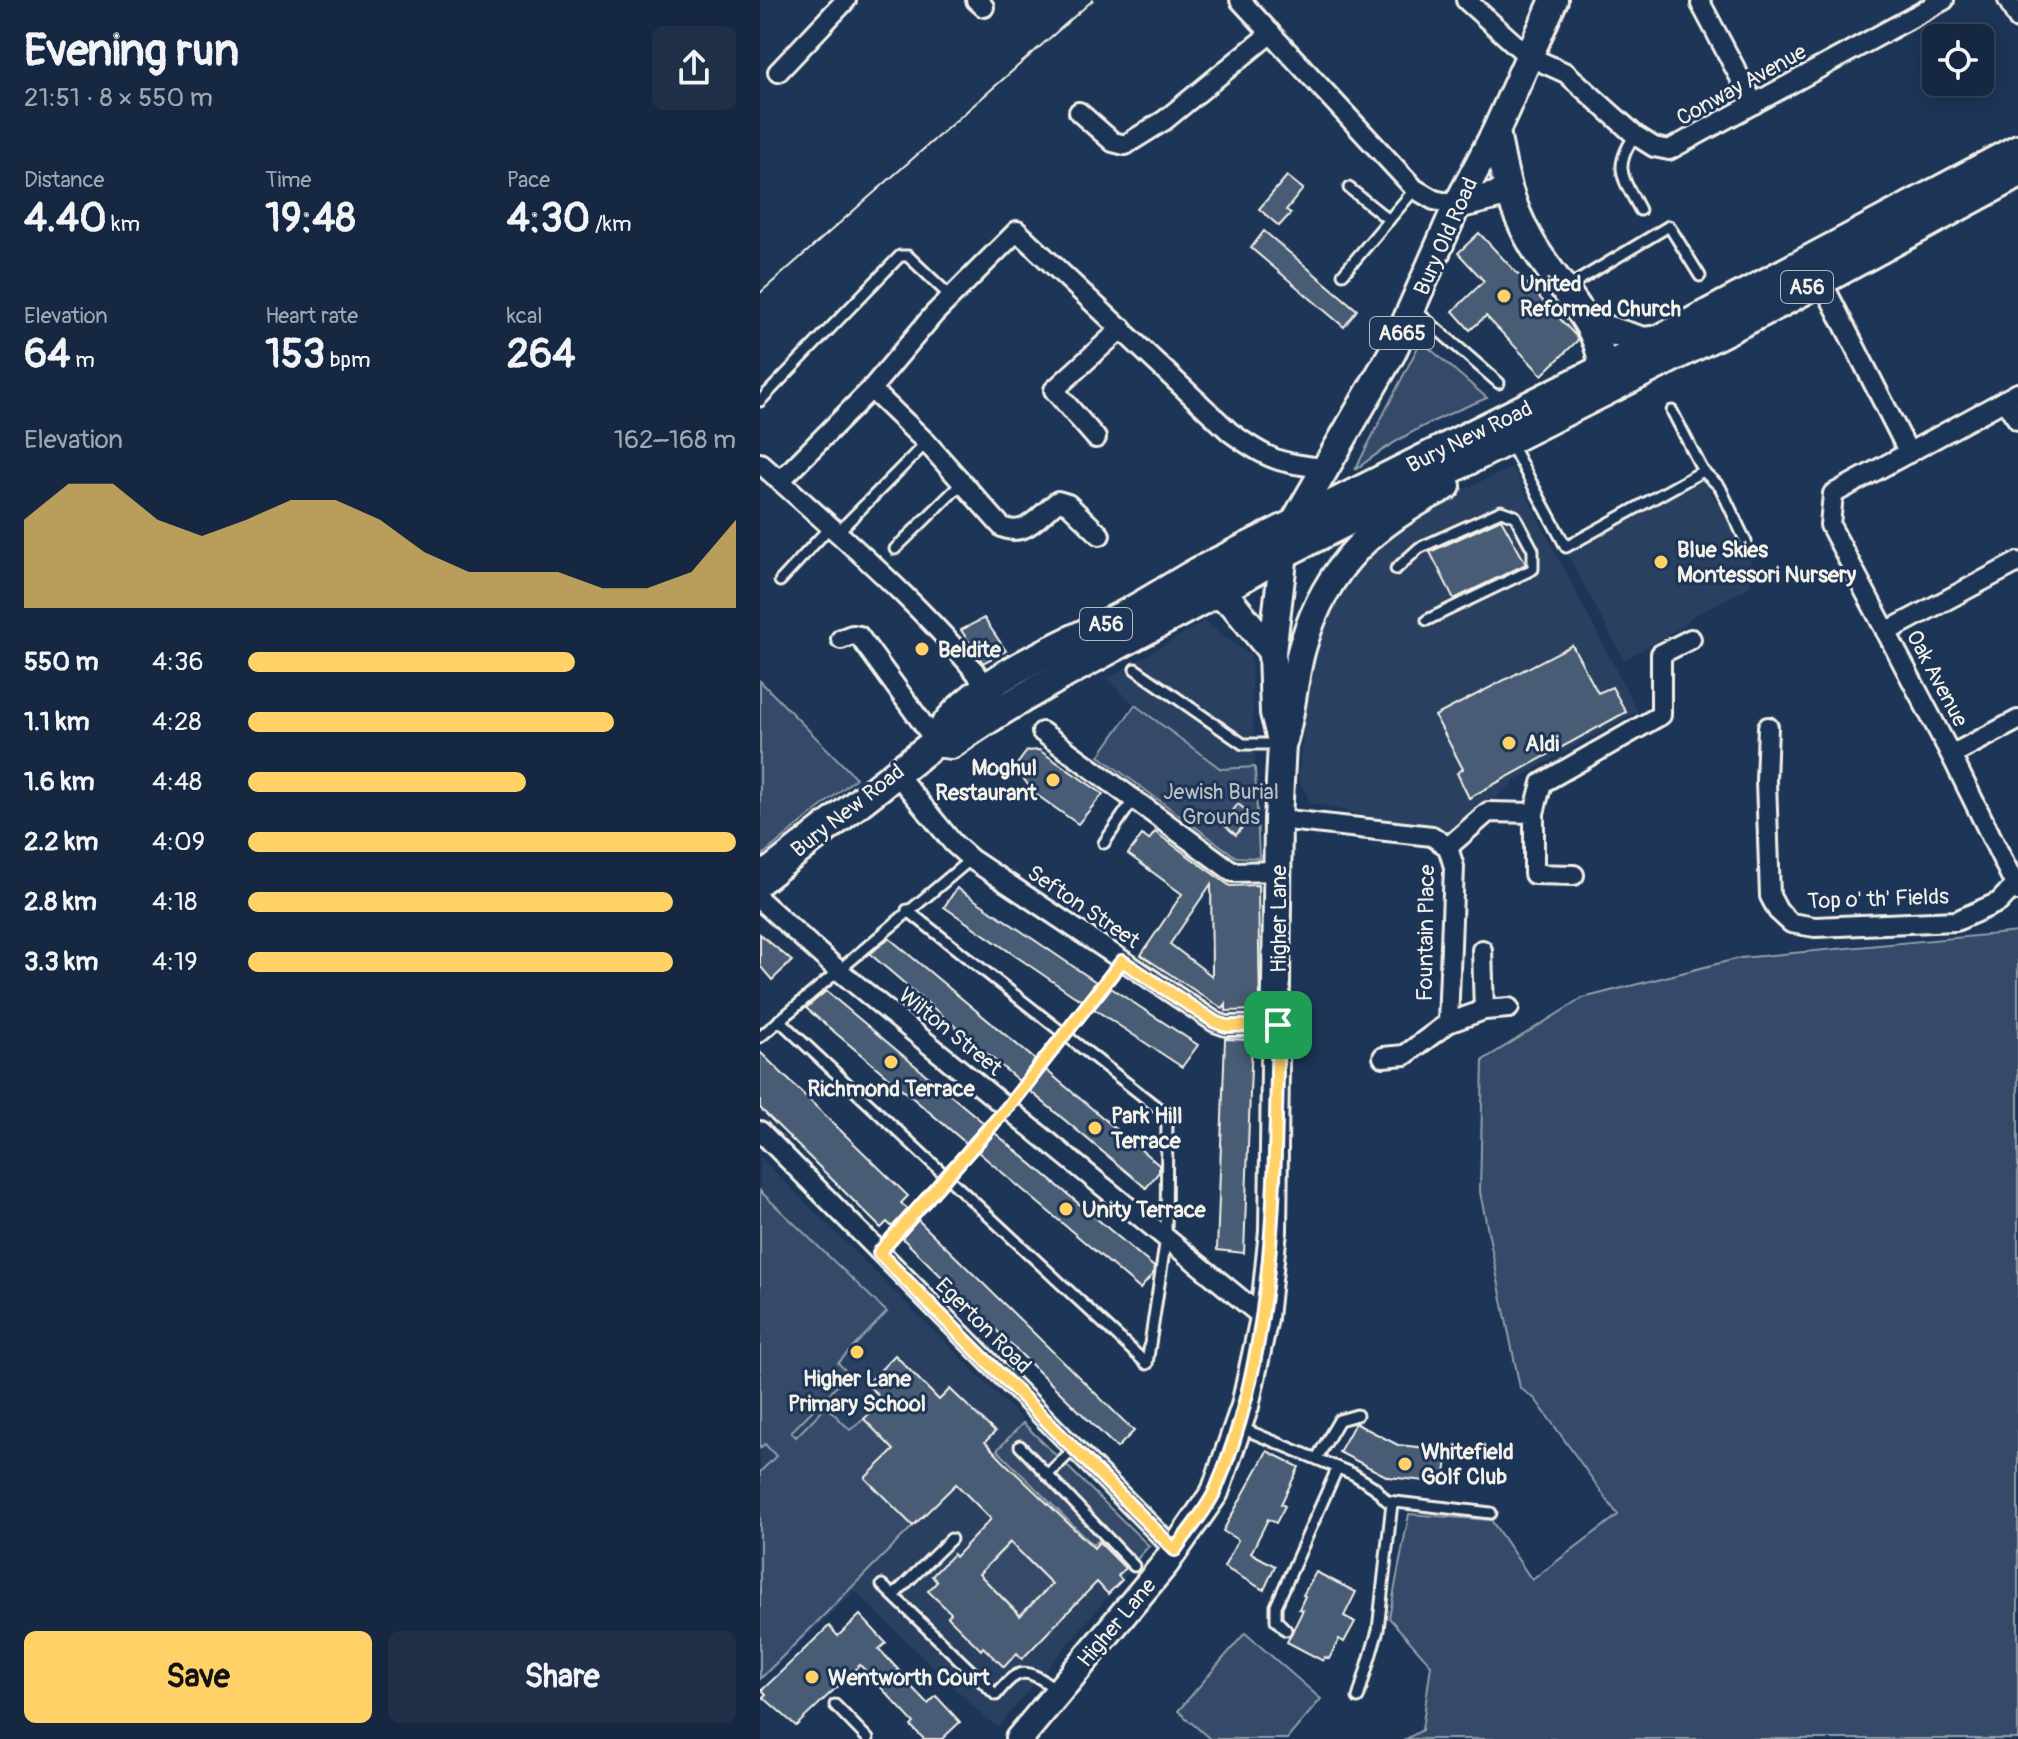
<!DOCTYPE html>
<meta charset="utf-8">
<style>
:root{--surface:#162841;--page:#1f3048;--text:#f1f3f6;--muted:#9ea6b1;--line:#35445a;--accent:#ffd166}
body{margin:0;font-family:Pangolin,sans-serif;background:var(--page);color:var(--text);height:100vh;display:flex;flex-direction:column;font-size:30px;white-space:nowrap}
*{box-sizing:border-box;margin:0}
p{font-size:26px;color:var(--muted)}
.icon{flex:none;width:44px;height:44px;fill:none;stroke:currentColor;stroke-width:2;stroke-linecap:round;stroke-linejoin:round}
.map{position:relative;flex:1;overflow:hidden}
.details{display:flex;flex-direction:column;background:var(--surface);width:760px}
.details>*{flex:none}
.tools{position:absolute;left:1162px;top:24px;display:grid;gap:16px}
.tools a{display:grid;place-items:center;width:72px;height:72px;border-radius:12px;background:var(--surface);box-shadow:0 4px 20px #0003,0 0 0 2px var(--line);font-size:40px}
.pin{position:absolute;display:grid;place-items:center;width:68px;height:68px;color:#fff;margin:-34px;border-radius:16px;box-shadow:0 4px 12px #0006}
.round{display:grid;place-items:center;flex:none;width:84px;height:84px;border-radius:12px;background:var(--page)}
.overview{display:flex;align-items:center;justify-content:space-between;height:136px;padding:0 24px}
h1{font-size:44px;font-weight:800;line-height:60px}
.metrics{display:grid;grid-template-columns:repeat(3,1fr);gap:12px;height:136px;padding:8px 24px}
.metrics div{display:grid;align-content:center}
.metrics b{font-size:40px;font-weight:800}
.metrics small{font-size:22px;font-weight:400}
.metrics p{font-size:22px}
.chart{height:224px;padding:16px 24px}
.chart p{display:flex;justify-content:space-between}
.chart svg{width:100%;height:144px;margin-top:8px;fill:var(--accent);opacity:.7}
.cta{display:flex;gap:16px;margin-top:auto;padding:16px 24px}
.cta a{flex:1;height:92px;border-radius:12px;background:var(--accent);color:#111;font-size:32px;font-weight:800;line-height:92px;text-align:center}
.cta a+a{background:var(--page);color:var(--text)}
ul{padding:0 24px;list-style:none;font-size:26px}
li{display:grid;grid-template-columns:128px 96px 1fr;align-items:center;height:60px}
li i{height:20px;border-radius:10px;background:var(--accent)}
main{display:flex;flex:1;min-height:0}
.map>svg:first-child{display:block}
.built{fill:#2a4060}
.green{fill:#354a67;stroke:#949ea8;stroke-width:2}
.building{fill:#485b74;stroke:#f4f1e8;stroke-width:2;fill-rule:evenodd}
.lines{fill:none;stroke-linecap:round;stroke-linejoin:round}
.service-casing{stroke:#f4f1e8;stroke-width:15}
.minor-casing{stroke:#f4f1e8;stroke-width:24}
.primary-casing{stroke:#f4f1e8;stroke-width:32}
.trunk-casing{stroke:#f4f1e8;stroke-width:34}
.service{stroke:#1d3557;stroke-width:9}
.minor{stroke:#1d3557;stroke-width:18}
.primary{stroke:#1d3557;stroke-width:26}
.trunk{stroke:#1d3557;stroke-width:28}
.tram{stroke:#f4f1e8;stroke-width:2}
.route-casing{stroke:#fff;stroke-width:16}
.route{stroke:#ffd166;stroke-width:10}
.poi-dot{fill:#ffd166;stroke:#1d3557;stroke-width:3}
.labels{text-anchor:middle;stroke-width:6;stroke-linejoin:round;paint-order:stroke}
.shield{fill:#1d3557;stroke:#b4b9bc;stroke-width:2}
.shield-label{font-size:20px;font-weight:bold;fill:#f4f1e8}
.street-label{font-size:22px;fill:#f4f1e8;stroke:#1d3557}
.poi-label{font-size:22px;font-weight:bold;fill:#f4f1e8;stroke:#1d3557;text-anchor:start}
.park-label{font-size:22px;fill:#bbbfc1;stroke:#1d3557}
</style>
<main>
<section class="details">
<div class="overview"><div><h1>Evening run</h1><p>21:51 · 8 × 550 m</p></div><a class="round"><svg class="icon" aria-label="share" viewBox="0 0 24 24"><path d="M12 15V3M7 8l5-5 5 5M5 13v7h14v-7"/></svg></a></div>
<div class="metrics">
<div><p>Distance</p><b>4.40<small> km</small></b></div>
<div><p>Time</p><b>19:48</b></div>
<div><p>Pace</p><b>4:30<small> /km</small></b></div>
</div>
<div class="metrics">
<div><p>Elevation</p><b>64<small> m</small></b></div>
<div><p>Heart rate</p><b>153<small> bpm</small></b></div>
<div><p>kcal</p><b>264</b></div>
</div>
<div class="chart"><p><span>Elevation</span>162–168 m</p>
<svg viewBox="0 0 160 44" preserveAspectRatio="none"><path d="M0 44V17L10 6L20 6L30 17L40 22L50 17L60 11L70 11L80 17L90 27L100 33L110 33L120 33L130 38L140 38L150 33L160 17V44z"/></svg>
</div>
<ul>
<li><b>550 m</b>4:36<i style="width:67%"></i></li>
<li><b>1.1 km</b>4:28<i style="width:75%"></i></li>
<li><b>1.6 km</b>4:48<i style="width:57%"></i></li>
<li><b>2.2 km</b>4:09<i style="width:100%"></i></li>
<li><b>2.8 km</b>4:18<i style="width:87%"></i></li>
<li><b>3.3 km</b>4:19<i style="width:87%"></i></li>
</ul>
<div class="cta"><a>Save</a><a>Share</a></div>
</section>
<div class="map">
<svg width="1258" height="1739" viewBox="0 0 1258 1739">
<rect width="100%" height="100%" fill="#1d3557"/>
<filter id="ink" filterUnits="userSpaceOnUse"><feTurbulence type="fractalNoise" baseFrequency=".0125" numOctaves="2"/><feDisplacementMap in="SourceGraphic" scale="16" xChannelSelector="R" yChannelSelector="G"/><feConvolveMatrix kernelMatrix="1 2 1 2 8 2 1 2 1" color-interpolation-filters="sRGB"/></filter>
<g filter="url(#ink)">
<g class="built">
<polygon points="752,467 877,711 757,779 694,836 551,803 538,779 552,653 587,571 645,516"/>
<polygon points="942,476 996,571 988,588 930,618 925,625 864,660 806,552"/>
<polygon points="444,621 491,656 495,767 461,769 375,705 347,679"/>
<polygon points="0,1157 390,1547 238,1727 225,1718 95,1591 0,1681"/>
</g>
<g class="green">
<path d="M661 341 727 398C675 419 640 435 595 470Z"/>
<polygon points="0,681 96,778 0,857"/>
<polygon points="375,705 461,769 495,767 499,858 476,857 339,756"/>
<polygon points="1258,932 1258,1739 646,1739 662,1730 671,1665 629,1618 649,1514 731,1520 772,1580 858,1515 775,1399 760,1388 720,1192 723,1060 823,998 980,958"/>
<polygon points="0,1191 127,1312 78,1363 89,1374 31,1432 36,1437 66,1406 90,1430 104,1419 134,1450 106,1478 153,1526 0,1679 0,1472 16,1456 5,1444 0,1448"/>
<polygon points="263,1423 389,1546 368,1569 339,1540 333,1545 237,1450"/>
<polygon points="250,1543 292,1584 260,1615 219,1574"/>
<polygon points="485,1633 561,1699 527,1739 450,1739 418,1711"/>
</g>
<g class="building">
<polygon points="527,176 543,189 526,210 531,213 519,226 499,209"/>
<polygon points="504,231 597,310 584,327 491,248"/>
<polygon points="719,233 817,337 818,340 782,375 726,316 710,330 693,311 724,281 698,253"/>
<polygon points="741,519 766,564 694,599 670,552"/>
<polygon points="224,618 246,651 223,663 201,630"/>
<polygon points="812,645 838,693 852,687 866,712 709,798 697,773 703,769 675,716"/>
<polygon points="279,750 343,794 318,824 274,793 255,767 267,751"/>
<polygon points="478,804 492,815 476,835 463,824"/>
<path d="M395 832 470 886 498 885 500 1010 466 1011V1004L463 1009 381 955 422 894 368 854 382 835 389 840ZM451 884 452 972V976L410 944Z"/>
<polygon points="197,888 267,935 336,982 322,1000 314,996 184,907"/>
<polygon points="0,934 32,961 12,980 0,966"/>
<polygon points="129,938 272,1057 275,1060 259,1081 110,954"/>
<polygon points="351,988 438,1045 422,1067 334,1009"/>
<polygon points="66,991 219,1119 224,1123 206,1143 46,1008"/>
<polygon points="465,1039 492,1040 484,1253 457,1250"/>
<polygon points="0,1052 148,1196 141,1203 148,1209 132,1227 127,1222 121,1228 0,1108"/>
<polygon points="286,1070 399,1165 399,1172 386,1188 270,1091"/>
<polygon points="235,1133 394,1267 393,1274 380,1289 218,1152"/>
<polygon points="158,1220 374,1431 357,1448 142,1238"/>
<path d="M135 1355 179 1400 190 1389 235 1432 225 1442 243 1461 334 1548 339 1542 365 1568 358 1576 362 1580 348 1594 337 1582 262 1659 257 1653 244 1667 223 1647 221 1650 188 1617 191 1613 168 1591 177 1582 172 1576 193 1554 195 1557 231 1519 196 1484 153 1526 105 1478 134 1450 104 1419 122 1400 107 1384ZM250 1542 292 1584 260 1616 219 1574Z"/>
<polygon points="595,1423 638,1445 688,1450 684,1483 628,1477 579,1452"/>
<polygon points="507,1451 539,1467 521,1504 525,1506 516,1523 508,1519 491,1553 515,1566 504,1590 464,1567 478,1540 463,1531"/>
<polygon points="556,1572 596,1592 584,1616 595,1622 584,1642 579,1639 569,1659 565,1657 563,1661 527,1642 543,1610 539,1609 545,1596 543,1595"/>
<polygon points="100,1615 126,1643 119,1649 144,1676 142,1677 168,1704 176,1696 200,1722 182,1739 164,1739 151,1726 154,1723 100,1665 36,1726 3,1697 6,1694 2,1690 69,1626 78,1636"/>
</g>
<g class="lines">
<defs>
<g id="service">
<path d="M875 135C852 169 863 177 880 210"/>
<polyline points="589,188 629,220"/>
<polyline points="583,274 655,189"/>
<polyline points="806,288 909,226 940,276"/>
<polyline points="654,309 739,383"/>
<polyline points="0,401 140,256 148,256 191,297"/>
<polyline points="912,411 943,471"/>
<polyline points="749,441 806,547 943,471 960,487 986,542"/>
<polyline points="76,534 166,443"/>
<polyline points="135,549 202,483"/>
<polyline points="636,569 659,548 741,511 755,516 773,550 773,569 667,620"/>
<polyline points="20,581 69,528"/>
<polyline points="375,669 483,744 519,744"/>
<polyline points="344,843 374,799"/>
<polyline points="19,1020 387,1364 406,1238 407,1115 147,910"/>
<polyline points="0,1037 211,859"/>
<polyline points="119,1253 247,1108 362,961"/>
<polyline points="479,1427 593,1474 614,1487 627,1501 731,1513"/>
<polyline points="260,1446 374,1566"/>
<polyline points="557,1458 579,1420 597,1415"/>
<polyline points="287,1475 314,1449"/>
<path d="M122 1585 236 1695C259 1666 266 1668 296 1689"/>
<polyline points="134,1595 191,1539"/>
<polyline points="526,1630 516,1620 516,1606 577,1469"/>
<polyline points="598,1698 618,1630 632,1503"/>
<polyline points="75,1705 108,1739"/>
</g>
<g id="minor">
<polyline points="216,0 224,7"/>
<polyline points="480,0 655,189 674,200 697,205"/>
<polyline points="706,0 768,56 806,73 875,135 894,147 909,150 1184,0"/>
<polyline points="1248,0 1258,19"/>
<polyline points="941,4 994,104"/>
<polyline points="18,72 86,0"/>
<polyline points="319,112 353,142 365,145 405,120 511,33"/>
<polyline points="1058,274 1149,453"/>
<path d="M111 389 167 443 242 527C266 538 279 515 298 501L308 504 340 535"/>
<polyline points="1258,393 1073,494 1070,525 1191,755 1258,891"/>
<polyline points="1244,400 1258,420"/>
<polyline points="336,438 294,390 362,328"/>
<path d="M0 463C76 532 174 614 234 696"/>
<path d="M20 481 111 389 174 314 257 231 470 432C507 459 520 464 566 468"/>
<polyline points="1126,632 1258,562"/>
<polyline points="81,639 92,635 99,636 176,742"/>
<polyline points="1008,727 1006,781 1010,896 1018,911 1031,923 1055,927 1196,921 1239,902 1258,882"/>
<polyline points="282,732 473,872 518,871"/>
<polyline points="1191,755 1258,720"/>
<polyline points="135,772 193,843 211,859 455,1022 466,1026 518,1025"/>
<polyline points="774,813 782,783 901,715 901,654 931,639"/>
<polyline points="518,819 672,836 688,847 694,867 688,1023 645,1055 623,1057"/>
<polyline points="688,847 728,812 774,813 774,874 814,875"/>
<polyline points="0,900 78,970 504,1318"/>
<polyline points="722,950 724,1010"/>
<polyline points="688,1023 724,1010 749,1008"/>
<polyline points="0,1131 415,1550"/>
</g>
<g id="primary">
<path d="M736 131C743 173 750 205 771 242 795 285 855 335 840 388"/>
<polyline points="697,205 747,193"/>
<polyline points="829,324 884,341 900,339"/>
<polyline points="456,594 473,604 512,652"/>
<path d="M523 742C533 710 533 677 543 645 567 564 614 523 687 486"/>
<polyline points="259,1739 405,1564 455,1492 485,1406 504,1318 513,1231 518,819 522,744 514,713 512,652 524,553 532,526 632,353 697,205 736,131 794,0"/>
</g>
<g id="trunk">
<path d="M176 742 191 744C296 670 415 620 524 553L1022 302 1258 174"/>
<path d="M0 880 176 742C200 684 314 641 368 613 392 600 415 585 438 572L863 359 1258 149"/>
</g>
</defs>
<use href="#service" class="service-casing"/>
<use href="#minor" class="minor-casing"/>
<use href="#primary" class="primary-casing"/>
<use href="#trunk" class="trunk-casing"/>
<use href="#service" class="service"/>
<use href="#minor" class="minor"/>
<use href="#primary" class="primary"/>
<use href="#trunk" class="trunk"/>
<polyline class="tram" points="0,293 333,0"/>
</g>
</g>
<g class="lines" filter="url(#ink)">
<defs>
<path id="route" d="M362 961 455 1022 466 1026 518 1025C514 1183 518 1341 456 1489 447 1510 428 1531 415 1550L119 1253 247 1108Z"/>
</defs>
<use href="#route" class="route-casing"/>
<use href="#route" class="route"/>
</g>
<g class="poi-dot">
<circle cx="744" cy="296" r="8"/>
<circle cx="901" cy="562" r="8"/>
<circle cx="162" cy="649" r="8"/>
<circle cx="749" cy="743" r="8"/>
<circle cx="293" cy="780" r="8"/>
<circle cx="131" cy="1062" r="8"/>
<circle cx="335" cy="1128" r="8"/>
<circle cx="306" cy="1209" r="8"/>
<circle cx="97" cy="1352" r="8"/>
<circle cx="645" cy="1464" r="8"/>
<circle cx="52" cy="1677" r="8"/>
</g>
<g class="labels">
<g class="shield">
<rect x="1021" y="271" width="52" height="32" rx="6"/>
<rect x="610" y="317" width="64" height="32" rx="6"/>
<rect x="320" y="608" width="52" height="32" rx="6"/>
</g>
<g class="shield-label">
<text x="1047" y="294">A56</text>
<text x="642" y="340">A665</text>
<text x="346" y="631">A56</text>
</g>
<g class="street-label">
<text transform="translate(981 84) rotate(-29)" y="8">Conway Avenue</text>
<text transform="translate(685 236) rotate(-66)" y="8">Bury Old Road</text>
<text transform="translate(709 436) rotate(-26)" y="8">Bury New Road</text>
<text transform="translate(1178 678) rotate(62)" y="8">Oak Avenue</text>
<text transform="translate(87 810) rotate(-38)" y="8">Bury New Road</text>
<text transform="translate(1118 898) rotate(-2)" y="8">Top o' th' Fields</text>
<text transform="translate(324 906) rotate(34)" y="8">Sefton Street</text>
<text transform="translate(518 919) rotate(-90)" y="8">Higher Lane</text>
<text transform="translate(665 933) rotate(-89)" y="8">Fountain Place</text>
<text transform="translate(191 1031) rotate(39)" y="8">Wilton Street</text>
<text transform="translate(224 1325) rotate(45)" y="8">Egerton Road</text>
<text transform="translate(356 1622) rotate(-50)" y="8">Higher Lane</text>
</g>
<g class="poi-label">
<text x="760" y="291">United<tspan x="760" dy="25">Reformed Church</tspan></text>
<text x="917" y="557">Blue Skies<tspan x="917" dy="25">Montessori Nursery</tspan></text>
<text x="178" y="657">Beldite</text>
<text x="765" y="751">Aldi</text>
<text x="277" y="775" text-anchor="end">Moghul<tspan x="277" dy="25">Restaurant</tspan></text>
<text x="131" y="1096" text-anchor="middle">Richmond Terrace</text>
<text x="351" y="1123">Park Hill<tspan x="351" dy="25">Terrace</tspan></text>
<text x="322" y="1217">Unity Terrace</text>
<text x="97" y="1386" text-anchor="middle">Higher Lane<tspan x="97" dy="25">Primary School</tspan></text>
<text x="661" y="1459">Whitefield<tspan x="661" dy="25">Golf Club</tspan></text>
<text x="68" y="1685">Wentworth Court</text>
</g>
<g class="park-label">
<text x="461" y="799">Jewish Burial<tspan x="461" dy="25">Grounds</tspan></text>
</g>
</g>
</svg>
<div class="tools">
<a><svg class="icon" aria-label="locate" viewBox="0 0 24 24"><circle cx="12" cy="12" r="6"/><path d="M12 2v4M12 18v4M2 12h4M18 12h4"/></svg></a>
</div>
<div class="pin" style="left:518px;top:1025px;background:#1e9e55"><svg class="icon" aria-label="arrive" viewBox="0 0 24 24"><path d="M6 21V4h12l-3 4 3 4H6"/></svg></div>
</div>
</main>
